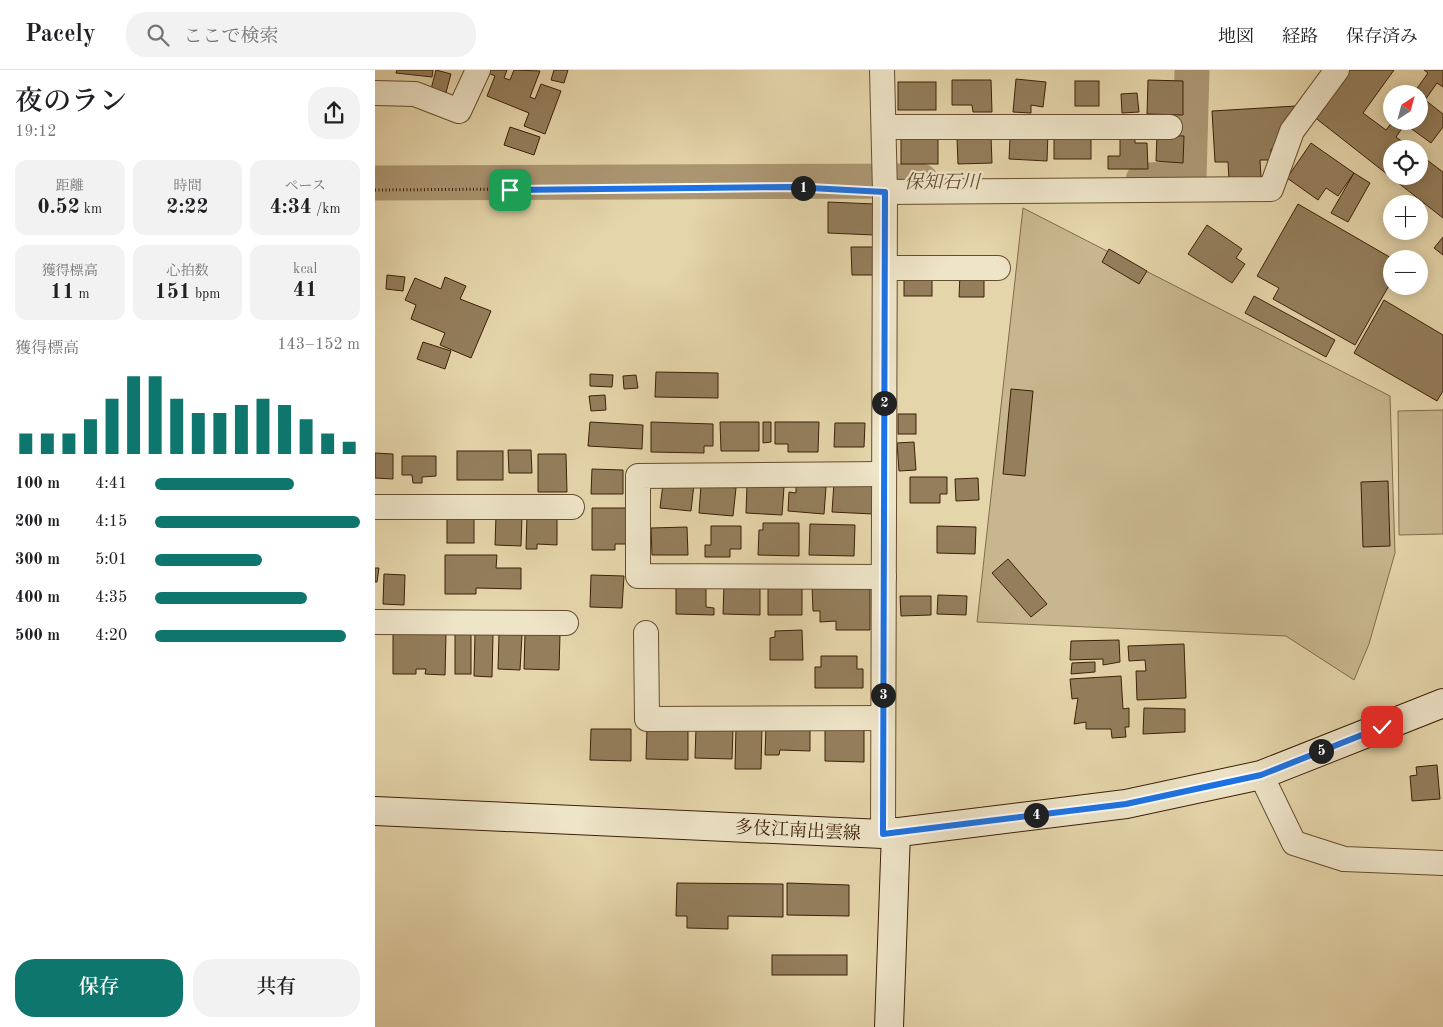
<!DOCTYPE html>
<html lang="ja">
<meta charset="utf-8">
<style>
:root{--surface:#fff;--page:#f2f2f2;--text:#202124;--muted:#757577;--line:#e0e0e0;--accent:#0f766e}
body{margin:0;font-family:"Old Standard TT","Noto Serif JP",serif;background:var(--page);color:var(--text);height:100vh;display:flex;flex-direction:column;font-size:19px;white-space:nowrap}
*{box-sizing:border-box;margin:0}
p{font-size:16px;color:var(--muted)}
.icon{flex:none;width:28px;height:28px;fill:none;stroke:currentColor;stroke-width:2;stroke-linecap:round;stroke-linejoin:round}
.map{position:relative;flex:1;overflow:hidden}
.panel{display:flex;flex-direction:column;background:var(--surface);width:375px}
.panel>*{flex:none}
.needle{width:32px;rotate:36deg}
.buttons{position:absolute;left:1008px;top:15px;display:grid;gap:10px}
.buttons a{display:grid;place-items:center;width:45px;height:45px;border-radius:50%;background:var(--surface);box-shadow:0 2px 12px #0003;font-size:25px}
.pin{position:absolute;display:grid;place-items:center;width:42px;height:42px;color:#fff;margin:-21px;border-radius:10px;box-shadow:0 2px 8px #0006}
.km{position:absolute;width:25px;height:25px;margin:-12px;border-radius:50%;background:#222;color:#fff;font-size:14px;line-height:25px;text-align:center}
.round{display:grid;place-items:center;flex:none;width:52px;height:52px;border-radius:20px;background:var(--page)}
.summary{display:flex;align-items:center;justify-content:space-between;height:85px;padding:0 15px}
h1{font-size:28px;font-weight:600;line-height:38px}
.figures{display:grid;grid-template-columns:repeat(3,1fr);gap:8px;height:85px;padding:5px 15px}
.figures div{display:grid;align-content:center;border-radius:12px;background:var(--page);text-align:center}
.figures b{font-size:21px;font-weight:600}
.figures small{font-size:14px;font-weight:400}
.figures p{font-size:14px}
.chart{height:140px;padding:10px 15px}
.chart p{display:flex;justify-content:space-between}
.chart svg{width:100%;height:90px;margin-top:5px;stroke:var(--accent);stroke-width:6}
.primary-button{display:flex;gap:10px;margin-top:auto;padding:10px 15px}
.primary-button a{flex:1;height:58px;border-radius:20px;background:var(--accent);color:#fff;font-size:20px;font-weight:600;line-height:58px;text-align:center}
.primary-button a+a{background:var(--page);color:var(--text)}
ul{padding:0 15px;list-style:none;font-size:16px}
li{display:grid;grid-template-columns:80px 60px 1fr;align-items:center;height:38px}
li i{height:12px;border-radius:6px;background:var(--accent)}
header{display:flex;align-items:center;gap:30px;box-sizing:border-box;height:70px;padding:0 25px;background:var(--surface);border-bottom:1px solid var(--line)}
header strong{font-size:24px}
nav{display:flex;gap:28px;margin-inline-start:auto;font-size:18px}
.search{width:350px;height:45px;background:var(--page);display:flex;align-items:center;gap:12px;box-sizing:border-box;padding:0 18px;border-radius:20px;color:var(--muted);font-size:19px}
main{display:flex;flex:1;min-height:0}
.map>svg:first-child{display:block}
.green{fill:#c8b68e;stroke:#826b4b}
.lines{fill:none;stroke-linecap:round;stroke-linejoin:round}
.river{stroke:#ac9773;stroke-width:35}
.building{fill:#947e5c;stroke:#3c2008}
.street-casing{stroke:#664d30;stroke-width:26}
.secondary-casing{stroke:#3c2008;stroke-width:30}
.path{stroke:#3c2008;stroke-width:3;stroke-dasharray:1 2.5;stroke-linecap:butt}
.street{stroke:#eee4c8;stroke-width:24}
.secondary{stroke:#eee4c8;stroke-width:28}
.route-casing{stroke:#fff;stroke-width:10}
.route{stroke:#1a73e8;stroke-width:6}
.labels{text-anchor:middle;stroke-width:4.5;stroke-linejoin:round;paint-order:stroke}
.street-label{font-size:18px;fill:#3c2008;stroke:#eee4c8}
.water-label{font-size:19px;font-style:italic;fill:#634a2d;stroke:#eee4c8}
</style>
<header>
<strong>Pacely</strong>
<div class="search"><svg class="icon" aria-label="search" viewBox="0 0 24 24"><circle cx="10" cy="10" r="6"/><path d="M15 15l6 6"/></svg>ここで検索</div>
<nav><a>地図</a><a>経路</a><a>保存済み</a></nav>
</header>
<main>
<section class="panel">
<div class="summary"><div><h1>夜のラン</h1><p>19:12</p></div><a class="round"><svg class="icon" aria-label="share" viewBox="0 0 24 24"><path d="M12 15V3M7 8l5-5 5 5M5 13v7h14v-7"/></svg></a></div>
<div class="figures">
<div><p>距離</p><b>0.52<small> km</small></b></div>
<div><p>時間</p><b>2:22</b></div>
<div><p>ペース</p><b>4:34<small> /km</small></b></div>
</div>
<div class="figures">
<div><p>獲得標高</p><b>11<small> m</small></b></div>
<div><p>心拍数</p><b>151<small> bpm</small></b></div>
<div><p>kcal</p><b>41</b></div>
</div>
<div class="chart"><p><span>獲得標高</span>143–152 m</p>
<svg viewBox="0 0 160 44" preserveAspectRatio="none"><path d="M5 44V34M15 44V34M25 44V34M35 44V27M45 44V17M55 44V6M65 44V6M75 44V17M85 44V24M95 44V24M105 44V20M115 44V17M125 44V20M135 44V27M145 44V34M155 44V38"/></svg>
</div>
<ul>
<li><b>100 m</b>4:41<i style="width:68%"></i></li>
<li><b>200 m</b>4:15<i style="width:100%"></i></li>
<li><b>300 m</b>5:01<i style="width:52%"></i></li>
<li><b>400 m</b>4:35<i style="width:74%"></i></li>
<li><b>500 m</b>4:20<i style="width:93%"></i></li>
</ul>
<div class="primary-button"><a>保存</a><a>共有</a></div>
</section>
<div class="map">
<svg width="1068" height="957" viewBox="0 0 1068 957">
<rect width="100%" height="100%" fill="#e5d5aa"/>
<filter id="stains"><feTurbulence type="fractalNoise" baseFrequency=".004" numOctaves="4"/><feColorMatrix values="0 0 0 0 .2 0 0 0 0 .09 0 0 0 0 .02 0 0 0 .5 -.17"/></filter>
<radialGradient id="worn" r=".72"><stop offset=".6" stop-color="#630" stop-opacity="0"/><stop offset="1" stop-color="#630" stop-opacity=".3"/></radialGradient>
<g class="green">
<polygon points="648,138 1015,326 1020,483 994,574 979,610 911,566 602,552"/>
<polygon points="1068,340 1068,464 1024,465 1023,341"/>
</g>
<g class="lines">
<g class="river">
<polyline points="768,110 814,109 817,0"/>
<polyline points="0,113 546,111"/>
</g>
</g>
<g class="building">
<polygon points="22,0 58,0 57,7 21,3"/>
<polygon points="61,0 76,4 70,26 55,23"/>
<polygon points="114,0 132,0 129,8 135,10 139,0 165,1 155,27 160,29 166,14 186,21 170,64 149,56 154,43 112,26 120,6 113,3"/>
<polygon points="179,0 193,0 189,13 176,10"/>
<polygon points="974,0 1019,0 988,43 1011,60 1018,51 1044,51 1044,24 1038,24 1053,3 1049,0 1068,0 1068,17 1062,13 1050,30 1068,44 1068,57 1056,73 1030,54 1021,67 1037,79 1016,79 1016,106 1044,106 1044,84 1068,102 1068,148 938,46"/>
<polygon points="641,9 671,12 668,37 656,35 656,43 638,42"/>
<polygon points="577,10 616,10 617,42 598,42 597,35 577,35"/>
<polygon points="773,10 808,11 808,45 772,44"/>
<rect x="700" y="11" width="24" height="25"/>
<rect x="523" y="12" width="38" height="28"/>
<polygon points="762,23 764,42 747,43 746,24"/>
<polygon points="921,36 906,78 896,79 896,90 885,90 886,108 854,110 853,92 840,92 837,41"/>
<polygon points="135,57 165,67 159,85 129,75"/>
<polygon points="653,62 673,62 672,91 634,89 635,69 653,69"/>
<rect x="679" y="63" width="37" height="26"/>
<polygon points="782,65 809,66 808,93 781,91"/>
<polygon points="745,66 760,66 760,73 772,73 773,99 733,99 733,86 745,86"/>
<polygon points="616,67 617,93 583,94 582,68"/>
<rect x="526" y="68" width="37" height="26"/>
<polygon points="936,73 979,103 963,126 951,118 943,130 912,108"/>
<polygon points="979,103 995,113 973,152 956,143"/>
<polygon points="453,132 500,134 499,165 453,163"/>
<polygon points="923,134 1018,189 1016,189 1016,212 980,275 898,229 904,218 882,206"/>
<polygon points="832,155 867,179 861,188 870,194 857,213 813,184"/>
<polygon points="1068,167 1068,185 1059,178"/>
<polygon points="476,177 502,177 503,205 477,205"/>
<polygon points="734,179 772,201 764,214 727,192"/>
<polygon points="585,204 609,204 609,227 584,227"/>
<polygon points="12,205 30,207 28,221 11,219"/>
<rect x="529" y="205" width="28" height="21"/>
<polygon points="70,207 91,216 85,229 116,241 96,288 65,275 70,263 36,249 41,235 30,230 40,208 66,219"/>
<polygon points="879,226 960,270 951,287 870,243"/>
<polygon points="1009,230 1068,265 1068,321 1062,331 979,283"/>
<polygon points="48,272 76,281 70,299 42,289"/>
<polygon points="281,302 343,303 343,328 280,327"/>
<polygon points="215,304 238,305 237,317 215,316"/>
<polygon points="261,305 263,318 249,319 248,306"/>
<polygon points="636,319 658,321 650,406 628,404"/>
<polygon points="230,325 231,340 216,341 214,326"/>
<rect x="523" y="344" width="18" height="20"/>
<polygon points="215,352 268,355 267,379 213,376"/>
<polygon points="276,352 338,354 338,376 329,376 329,383 276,382"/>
<polygon points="345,352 384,352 384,381 346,381"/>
<polygon points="388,352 396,352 396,372 388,373"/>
<polygon points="400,352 444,352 443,382 413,382 413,374 400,374"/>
<polygon points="460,353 490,353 489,377 459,377"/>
<polygon points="539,372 541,400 524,401 522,373"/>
<polygon points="133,380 156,380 157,403 134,403"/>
<rect x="82" y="381" width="46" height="29"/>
<polygon points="0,383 18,384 18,409 0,408"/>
<polygon points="163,384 191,384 192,422 163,422"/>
<polygon points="27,386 61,386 61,406 47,407 47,413 38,413 37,405 27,405"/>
<polygon points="217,399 248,400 248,424 216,424"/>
<polygon points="535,407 572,407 572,424 565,424 565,433 535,433"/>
<polygon points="603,408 604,430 581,431 580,409"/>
<polygon points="1013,411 1015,476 988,477 986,412"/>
<polygon points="459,412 500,415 498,444 457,442"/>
<polygon points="288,414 319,414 316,441 285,438"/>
<polygon points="326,415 361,418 358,446 324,443"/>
<polygon points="372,415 409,417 407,445 371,443"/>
<polygon points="421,415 451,417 449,444 413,441 414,422 421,423"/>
<polygon points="217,438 255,438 255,474 240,474 240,480 217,480"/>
<polygon points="152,445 182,446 182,475 162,474 162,479 151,479"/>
<rect x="72" y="446" width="27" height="27"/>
<polygon points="121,446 147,447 146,476 120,475"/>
<polygon points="388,453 424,453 424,486 383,485 384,460 388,460"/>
<polygon points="435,454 480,455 479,486 434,485"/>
<polygon points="336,456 366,456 366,479 355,479 355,487 330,487 330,475 336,475"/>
<polygon points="562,456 601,457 600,484 562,483"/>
<polygon points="312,457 313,485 277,485 276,458"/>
<polygon points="70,485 122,485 121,498 146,498 146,519 101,518 101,524 70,524"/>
<polygon points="633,489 672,534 656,547 617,503"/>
<polygon points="0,498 4,498 2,512 0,512"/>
<polygon points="9,504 30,505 29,535 8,534"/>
<polygon points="216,505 249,506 247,538 215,537"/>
<polygon points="349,515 385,516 385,545 348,544"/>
<polygon points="301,516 331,517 331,537 339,538 339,545 301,544"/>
<polygon points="393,516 427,517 427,545 393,545"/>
<polygon points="495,516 495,560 461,560 461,551 445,552 445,541 438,541 437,517"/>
<polygon points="563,525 592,526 591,545 562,544"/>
<polygon points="525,526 556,526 556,545 526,546"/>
<polygon points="427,560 428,590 395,590 395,568 400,567 400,561"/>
<polygon points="18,562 71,563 70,605 50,604 51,599 41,599 41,604 18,604"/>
<rect x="80" y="562" width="16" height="42"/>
<polygon points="100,563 118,564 117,607 99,606"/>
<polygon points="124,564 147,565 145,600 123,599"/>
<polygon points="150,564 185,565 184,600 149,599"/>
<polygon points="744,570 745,592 728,595 728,589 695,590 696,571"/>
<polygon points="809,574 811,628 762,630 761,601 771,601 770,590 754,591 753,576"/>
<polygon points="446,586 482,586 482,599 488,599 488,618 440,618 440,597 446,597"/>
<polygon points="720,592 720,602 696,604 697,593"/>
<polygon points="746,606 748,639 754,638 754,657 750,657 751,667 737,668 736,659 711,659 711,652 699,654 703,628 697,629 695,609"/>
<polygon points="769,638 810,639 810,662 768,664"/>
<polygon points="361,656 387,656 386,699 360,699"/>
<polygon points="391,656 435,656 435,681 405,680 404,685 390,685"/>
<polygon points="272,657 313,657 313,690 271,689"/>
<polygon points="321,658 358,659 357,689 320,688"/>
<polygon points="450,658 489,659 489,692 450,691"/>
<polygon points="216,659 256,659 256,691 215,690"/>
<polygon points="1062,695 1065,729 1037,731 1035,706 1042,705 1041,697"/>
<polygon points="302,813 408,814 408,847 353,846 353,859 312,858 312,846 301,846"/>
<polygon points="412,813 474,815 474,846 412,845"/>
<rect x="397" y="885" width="75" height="20"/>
</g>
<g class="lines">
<defs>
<g id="street">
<polyline points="507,0 510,122 508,764"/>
<polyline points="0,23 40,24 84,41 103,0"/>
<polyline points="509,57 795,57"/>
<polyline points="510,122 896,119 917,61 962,0"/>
<polyline points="510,198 623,198"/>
<polyline points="0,437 197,437"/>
<polyline points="509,507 263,506 263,406 509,404"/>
<polyline points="0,552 191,553"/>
<polyline points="271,563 272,649 508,648"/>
<polyline points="886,705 919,773 969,789 1068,793"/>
</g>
<g id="secondary">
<polyline points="0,741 508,764 751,734 886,705 1068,633"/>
<polyline points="514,957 521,762"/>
</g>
</defs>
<use href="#street" class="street-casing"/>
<use href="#secondary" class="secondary-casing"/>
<polyline class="path" points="0,120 415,117 489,121"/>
<use href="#street" class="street"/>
<use href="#secondary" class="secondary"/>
</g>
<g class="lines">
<defs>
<polyline id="route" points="135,120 416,117 510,122 508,764 751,734 886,705 1007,657"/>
</defs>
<use href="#route" class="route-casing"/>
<use href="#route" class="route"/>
</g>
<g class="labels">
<g class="street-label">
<text transform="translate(423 760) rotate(3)" y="6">多伎江南出雲線</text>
</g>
<g class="water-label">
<text x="567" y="118">保知石川</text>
</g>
</g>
<rect width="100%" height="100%" filter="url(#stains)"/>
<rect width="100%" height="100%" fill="url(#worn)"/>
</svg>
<div class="buttons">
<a><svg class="needle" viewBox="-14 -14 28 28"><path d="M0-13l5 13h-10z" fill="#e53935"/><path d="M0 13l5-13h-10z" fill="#757577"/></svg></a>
<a><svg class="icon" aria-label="locate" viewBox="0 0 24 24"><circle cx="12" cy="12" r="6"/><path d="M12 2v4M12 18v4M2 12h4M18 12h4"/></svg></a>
<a>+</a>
<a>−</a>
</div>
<div class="pin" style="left:135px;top:120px;background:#1e9e55"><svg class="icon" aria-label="arrive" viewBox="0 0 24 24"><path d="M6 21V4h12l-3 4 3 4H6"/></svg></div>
<div class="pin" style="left:1007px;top:657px;background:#d93025"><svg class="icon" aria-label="check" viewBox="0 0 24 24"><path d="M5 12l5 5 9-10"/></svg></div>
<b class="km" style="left:428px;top:118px">1</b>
<b class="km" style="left:509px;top:333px">2</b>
<b class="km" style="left:508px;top:625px">3</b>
<b class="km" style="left:661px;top:745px">4</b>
<b class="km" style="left:946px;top:681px">5</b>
</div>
</main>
